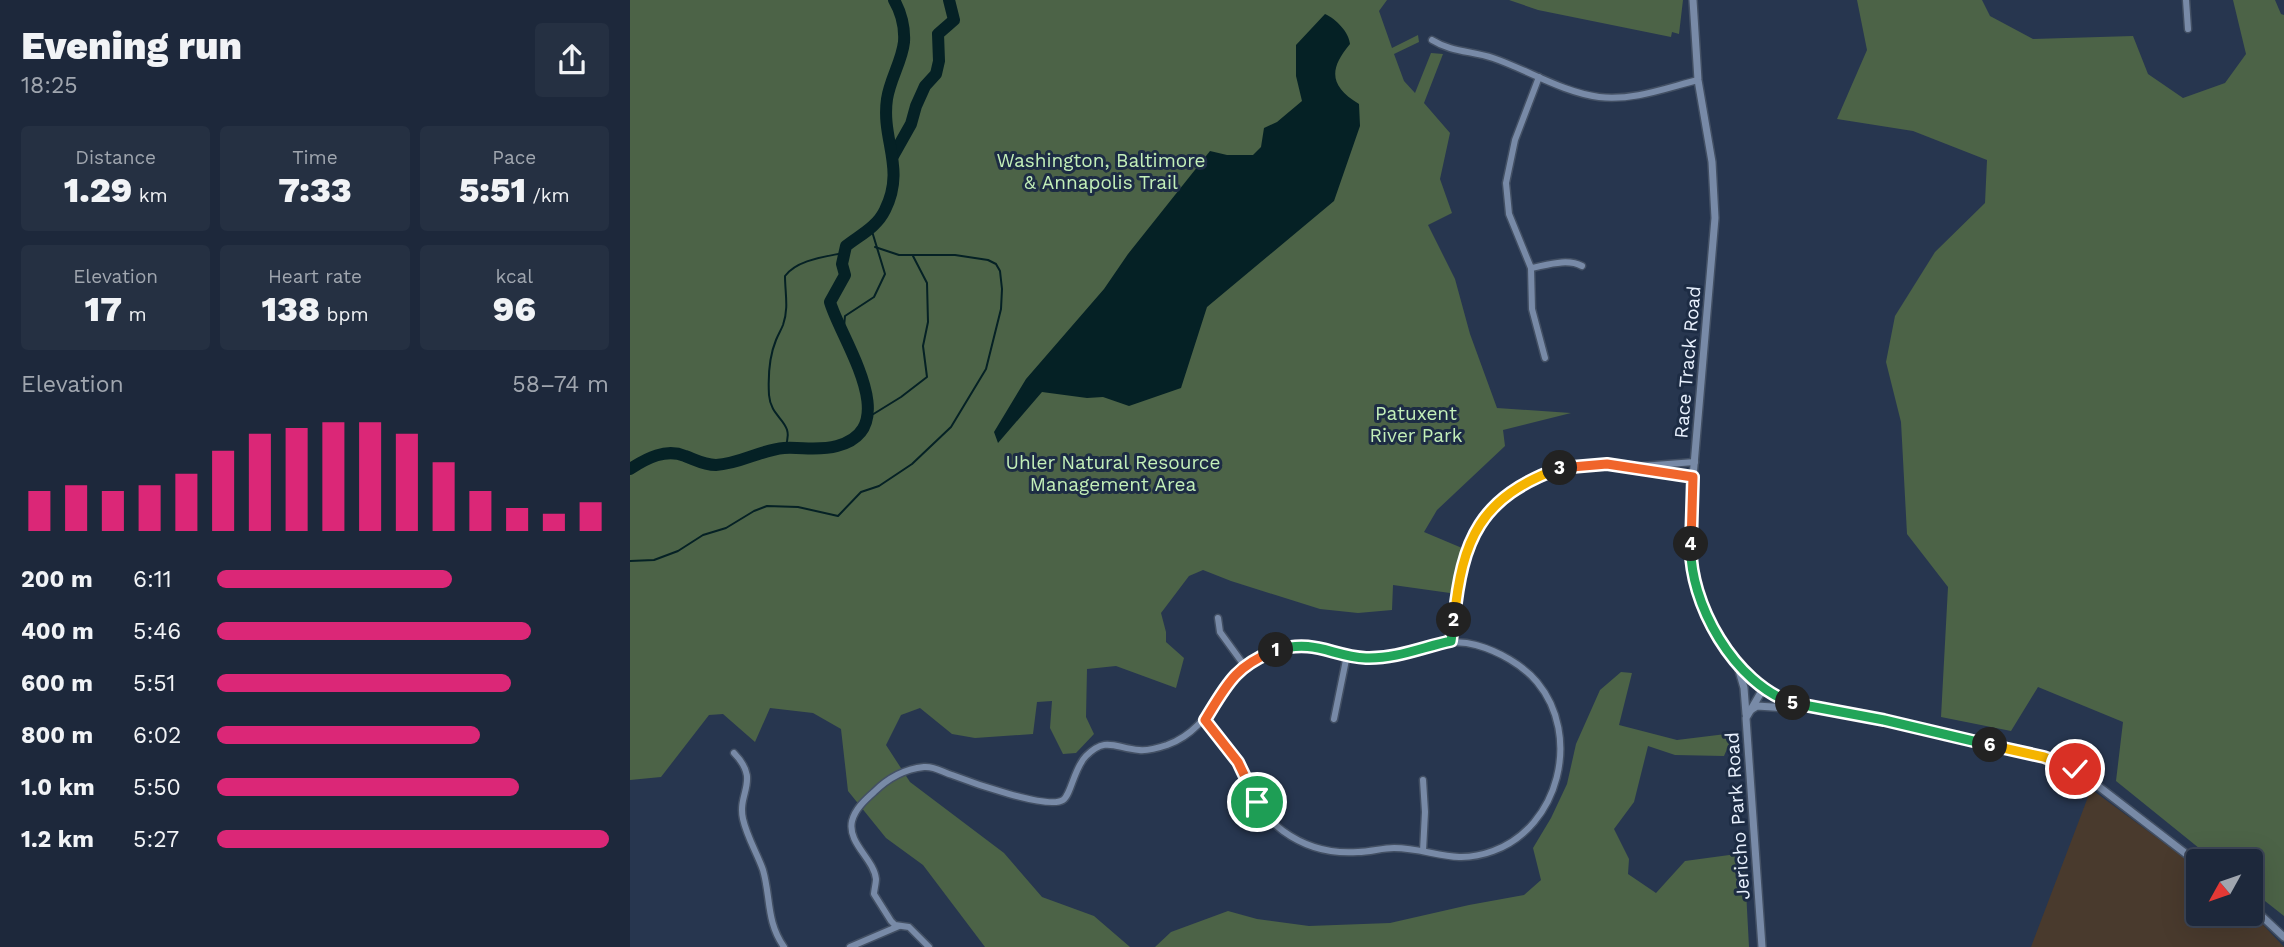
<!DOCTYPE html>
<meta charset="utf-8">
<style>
:root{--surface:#1d283b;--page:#253042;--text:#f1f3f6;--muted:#a0a6af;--line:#3b4455;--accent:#db2777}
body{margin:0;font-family:"Work Sans",sans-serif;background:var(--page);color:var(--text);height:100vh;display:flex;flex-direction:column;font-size:26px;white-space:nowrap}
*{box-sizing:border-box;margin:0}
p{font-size:23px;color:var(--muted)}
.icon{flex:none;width:38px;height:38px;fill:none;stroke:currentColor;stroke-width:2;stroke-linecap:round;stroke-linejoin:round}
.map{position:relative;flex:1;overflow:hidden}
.drawer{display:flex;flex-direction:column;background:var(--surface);width:630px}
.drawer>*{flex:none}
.needle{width:46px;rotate:230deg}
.buttons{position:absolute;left:1556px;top:849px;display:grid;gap:14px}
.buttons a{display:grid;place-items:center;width:77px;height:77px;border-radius:7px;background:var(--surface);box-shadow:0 7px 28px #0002,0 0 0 2px var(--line);font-size:35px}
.pin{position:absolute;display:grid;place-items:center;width:60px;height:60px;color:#fff;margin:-30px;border:4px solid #fff;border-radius:50%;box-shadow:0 2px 7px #0007}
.km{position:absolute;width:35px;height:35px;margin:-18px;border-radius:50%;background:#222;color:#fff;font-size:19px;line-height:35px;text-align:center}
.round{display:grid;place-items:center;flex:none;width:74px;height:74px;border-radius:7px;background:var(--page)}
.summary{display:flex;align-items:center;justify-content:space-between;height:119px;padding:0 21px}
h1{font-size:38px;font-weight:800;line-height:52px}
.stats{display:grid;grid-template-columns:repeat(3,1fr);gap:10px;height:119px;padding:7px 21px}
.stats div{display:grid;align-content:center;border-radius:7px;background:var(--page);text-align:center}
.stats b{font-size:35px;font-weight:800}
.stats small{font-size:19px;font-weight:400}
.stats p{font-size:19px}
.chart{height:196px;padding:14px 21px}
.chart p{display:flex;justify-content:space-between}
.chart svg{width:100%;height:126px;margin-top:7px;stroke:var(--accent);stroke-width:6}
ul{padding:0 21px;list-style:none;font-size:23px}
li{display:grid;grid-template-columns:112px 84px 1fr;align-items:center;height:52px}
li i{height:18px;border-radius:9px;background:var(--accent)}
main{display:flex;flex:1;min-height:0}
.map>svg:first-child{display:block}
.education{fill:#493a2d}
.green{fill:#4c6347}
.water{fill:#052125}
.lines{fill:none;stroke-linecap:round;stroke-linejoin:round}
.stream{stroke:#052125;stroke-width:2}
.river{stroke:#052125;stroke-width:12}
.minor-casing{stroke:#435064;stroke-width:9}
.tertiary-casing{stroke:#435064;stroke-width:10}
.minor{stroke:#788aa7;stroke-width:6}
.tertiary{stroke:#788aa7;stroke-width:7}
.split-1-casing{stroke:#fff;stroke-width:14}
.split-2-casing{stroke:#fff;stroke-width:14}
.split-3-casing{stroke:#fff;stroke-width:14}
.split-4-casing{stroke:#fff;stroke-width:14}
.split-5-casing{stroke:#fff;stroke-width:14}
.split-6-casing{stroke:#fff;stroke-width:14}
.split-7-casing{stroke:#fff;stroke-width:14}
.split-1{stroke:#f0652b;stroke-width:9}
.split-2{stroke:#22a559;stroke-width:9}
.split-3{stroke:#f5b400;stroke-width:9}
.split-4{stroke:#f0652b;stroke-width:9}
.split-5{stroke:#22a559;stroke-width:9}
.split-6{stroke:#22a559;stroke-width:9}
.split-7{stroke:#f5b400;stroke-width:9}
.labels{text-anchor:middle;stroke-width:6;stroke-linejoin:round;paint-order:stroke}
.park-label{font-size:19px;fill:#c3efb9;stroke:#1d2c44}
.street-label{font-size:19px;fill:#e9f1fe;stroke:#1d2c44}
</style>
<main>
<section class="drawer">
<div class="summary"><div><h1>Evening run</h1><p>18:25</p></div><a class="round"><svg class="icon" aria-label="share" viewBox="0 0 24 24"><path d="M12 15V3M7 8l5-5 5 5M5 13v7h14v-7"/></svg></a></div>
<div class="stats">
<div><p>Distance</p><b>1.29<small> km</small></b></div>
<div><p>Time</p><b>7:33</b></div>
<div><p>Pace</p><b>5:51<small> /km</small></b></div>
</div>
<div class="stats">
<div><p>Elevation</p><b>17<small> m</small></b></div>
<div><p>Heart rate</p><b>138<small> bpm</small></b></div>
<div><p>kcal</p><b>96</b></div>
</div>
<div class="chart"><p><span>Elevation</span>58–74 m</p>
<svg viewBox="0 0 160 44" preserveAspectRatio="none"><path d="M5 44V30M15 44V28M25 44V30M35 44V28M45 44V24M55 44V16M65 44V10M75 44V8M85 44V6M95 44V6M105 44V10M115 44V20M125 44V30M135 44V36M145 44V38M155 44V34"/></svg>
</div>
<ul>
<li><b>200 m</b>6:11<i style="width:60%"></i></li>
<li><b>400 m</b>5:46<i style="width:80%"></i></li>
<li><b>600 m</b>5:51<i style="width:75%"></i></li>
<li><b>800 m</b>6:02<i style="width:67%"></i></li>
<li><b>1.0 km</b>5:50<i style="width:77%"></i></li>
<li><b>1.2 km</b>5:27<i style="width:100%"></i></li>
</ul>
</section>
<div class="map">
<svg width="1654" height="947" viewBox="0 0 1654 947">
<rect width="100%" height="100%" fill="#27364f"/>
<polygon class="education" points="1461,789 1568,868 1568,914 1621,912 1654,947 1401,947"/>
<g class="green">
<polygon points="0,0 757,0 749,11 762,48 788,35 789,42 764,54 774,81 785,93 801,53 813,54 794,103 820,133 810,179 822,213 798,225 825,279 840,334 867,408 941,413 873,430 875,446 807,510 794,532 832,548 820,593 763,585 762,610 728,613 690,609 601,581 573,570 559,576 531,613 536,632 536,642 554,658 546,688 486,666 457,669 456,717 464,734 446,753 433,754 420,728 422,701 407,702 403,734 345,738 322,734 290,708 271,715 256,745 280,782 374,853 412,897 464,916 500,947 355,947 293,865 256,838 218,791 211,729 183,713 140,708 125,742 93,714 79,715 31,777 0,780"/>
<polygon points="879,0 1053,0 1049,34 1042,32 1041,37 908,10"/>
<polygon points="1227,0 1352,0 1360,16 1403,39 1503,36 1518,74 1553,98 1595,83 1616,54 1603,0 1645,0 1651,14 1654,15 1654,916 1621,890 1620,861 1585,861 1486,781 1493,722 1408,687 1381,731 1311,717 1318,587 1277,534 1271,422 1256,362 1265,316 1305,252 1355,203 1357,160 1283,131 1207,119 1237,50"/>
<polygon points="991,672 1002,673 989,725 1047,740 1104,733 1094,756 1045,755 1018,746 1004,802 984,829 999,859 998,874 1026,893 1055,861 1114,853 1119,947 525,947 541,932 598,911 627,919 679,926 760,923 839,905 894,895 911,880 903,848 921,818 937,784 946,744 970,690"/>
</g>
<path class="water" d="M695 14C706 19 719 32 720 44 699 69 699 86 729 104L730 126 704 201 577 307 551 388 499 406 473 397 457 398 412 392 368 443 364 432 396 379 474 289 498 254 580 151 597 155H623L631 147 634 128 647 122 672 101 666 76V45Z"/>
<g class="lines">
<g class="stream">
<polyline points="213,338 215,316 244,297 255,274 241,228"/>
<polyline points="237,418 271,397 297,377 293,346 298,322 297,283 283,256"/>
<path d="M155 448C166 420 141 421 139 395 138 377 139 357 146 340 148 335 151 330 153 325 159 308 155 293 155 276 167 260 194 257 213 253"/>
<polyline points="0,561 24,560 48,551 73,535 96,528 124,511 137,506 168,507 208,516 231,492 249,486 282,464 321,427 356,369 371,309 372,289 370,271 366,264 358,260 325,255 269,255 245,247"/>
</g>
<g class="river">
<polyline points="263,156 281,124 286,106 295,86 306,74 309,61 308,34 324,20 319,0"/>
<path d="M0 469C17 458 36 448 55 456 66 460 74 465 86 465 110 464 130 450 154 448 172 447 189 451 207 446 275 428 211 340 200 302L215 275 212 264 216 246C230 235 247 227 255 210 276 168 251 140 257 99 260 79 272 61 274 42 275 28 271 12 264 0"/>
</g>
<defs>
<g id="minor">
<polyline points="1556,0 1558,29"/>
<path d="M802 40C821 52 842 51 863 58 898 70 932 92 969 97 1003 101 1036 88 1068 80"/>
<polyline points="909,77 885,140 876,183 879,214 901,268 902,309 915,358"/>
<path d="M901 268C917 265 937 258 952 266"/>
<polyline points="1011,466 1065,462"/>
<polyline points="588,618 590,632 614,665"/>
<path d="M822 641C824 613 826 583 835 556 842 532 857 510 877 495 937 450 995 466 1063 477"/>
<polyline points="704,719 717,655"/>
<path d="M104 753C131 781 107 792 113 819 117 837 127 853 133 870 141 898 136 921 154 947"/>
<polyline points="793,851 795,812 793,780"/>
<polyline points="220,947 269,926"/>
<path d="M299 947 279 927 265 925 261 921 244 894C244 891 246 883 246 879 244 859 217 843 222 821 225 809 235 800 244 792 257 779 275 769 294 767 305 766 312 772 322 775 340 782 418 810 433 800 441 795 444 768 456 756 476 736 485 748 509 750 518 751 528 748 537 745 595 724 591 653 663 646 691 644 708 656 733 658 772 660 809 634 846 645 868 651 893 665 907 682 952 736 929 827 863 851 823 866 801 848 764 848 752 848 740 852 728 852 701 854 675 847 653 831 629 814 624 789 610 766 601 749 587 735 575 720"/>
</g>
<g id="tertiary">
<polyline points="1063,0 1068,80 1082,162 1085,218 1063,477 1061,557 1061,569 1067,590 1084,630 1120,678 1141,694 1163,703 1254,720 1432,763 1459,779 1568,863"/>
<polyline points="1108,667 1114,688 1116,714"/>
<polyline points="1119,711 1127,706 1172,709"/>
<polyline points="1620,905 1654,937"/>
<polyline points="1132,947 1116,718 1133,689"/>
</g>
</defs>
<use href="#minor" class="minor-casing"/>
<use href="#tertiary" class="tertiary-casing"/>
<use href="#minor" class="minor"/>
<use href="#tertiary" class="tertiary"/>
</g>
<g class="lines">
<defs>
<path id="split-1" d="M627 802 608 762 575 720C597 684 605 666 646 650"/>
<path id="split-2" d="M646 650C686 639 701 656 736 658 766 659 793 647 821 641L824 620"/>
<path id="split-3" d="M824 620C832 539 850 497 930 468"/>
<polyline id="split-4" points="930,468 977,464 1063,477 1061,544"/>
<path id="split-5" d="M1061 544C1058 602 1105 685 1163 703"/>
<polyline id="split-6" points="1163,703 1254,720 1360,745"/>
<polyline id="split-7" points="1360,745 1414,757 1445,769"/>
</defs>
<use href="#split-1" class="split-1-casing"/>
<use href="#split-2" class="split-2-casing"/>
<use href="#split-3" class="split-3-casing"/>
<use href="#split-4" class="split-4-casing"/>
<use href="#split-5" class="split-5-casing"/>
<use href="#split-6" class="split-6-casing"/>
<use href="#split-7" class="split-7-casing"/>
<use href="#split-1" class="split-1"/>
<use href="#split-2" class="split-2"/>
<use href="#split-3" class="split-3"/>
<use href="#split-4" class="split-4"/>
<use href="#split-5" class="split-5"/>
<use href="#split-6" class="split-6"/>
<use href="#split-7" class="split-7"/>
</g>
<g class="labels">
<g class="park-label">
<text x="471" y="167">Washington, Baltimore<tspan x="471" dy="22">&amp; Annapolis Trail</tspan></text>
<text x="786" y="420">Patuxent<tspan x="786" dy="22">River Park</tspan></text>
<text x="483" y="469">Uhler Natural Resource<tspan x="483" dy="22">Management Area</tspan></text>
</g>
<g class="street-label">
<text transform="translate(1057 362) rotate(-85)" y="7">Race Track Road</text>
<text transform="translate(1107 816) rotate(-94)" y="7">Jericho Park Road</text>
</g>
</g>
</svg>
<div class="buttons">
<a><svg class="needle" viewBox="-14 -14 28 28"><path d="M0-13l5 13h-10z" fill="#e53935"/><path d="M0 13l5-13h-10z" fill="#a0a6af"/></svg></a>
</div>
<div class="pin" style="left:627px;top:802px;background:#1e9e55"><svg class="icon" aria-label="arrive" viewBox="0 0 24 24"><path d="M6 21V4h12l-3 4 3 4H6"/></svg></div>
<div class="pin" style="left:1445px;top:769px;background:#d93025"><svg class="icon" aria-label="check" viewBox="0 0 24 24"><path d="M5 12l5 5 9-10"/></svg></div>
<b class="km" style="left:646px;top:650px">1</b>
<b class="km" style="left:824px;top:620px">2</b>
<b class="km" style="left:930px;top:468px">3</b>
<b class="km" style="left:1061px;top:544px">4</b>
<b class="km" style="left:1163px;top:703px">5</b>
<b class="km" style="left:1360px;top:745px">6</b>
</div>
</main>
